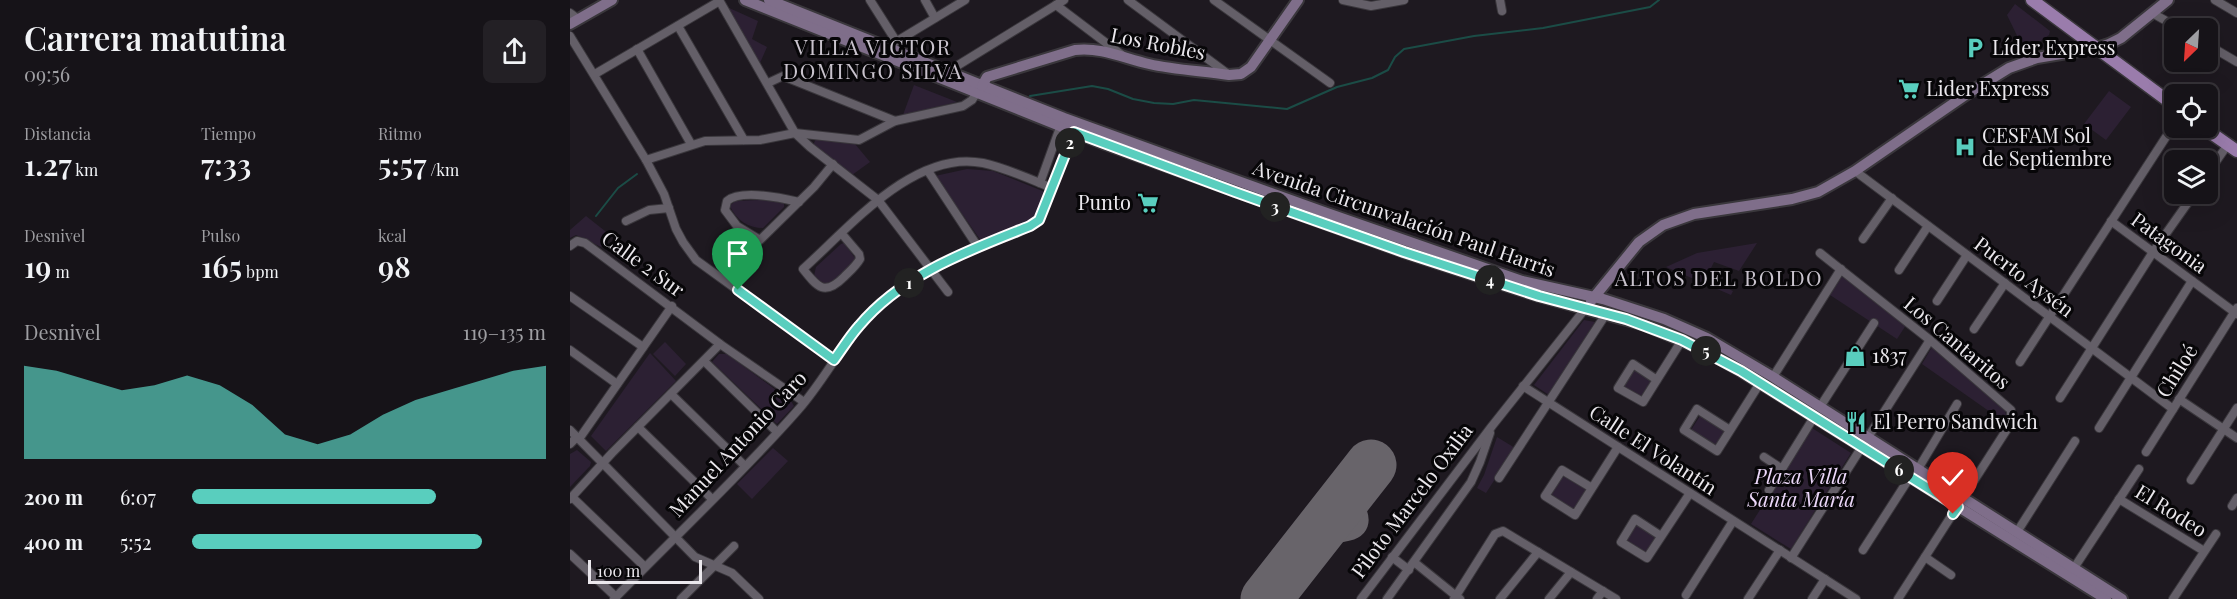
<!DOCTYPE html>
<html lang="es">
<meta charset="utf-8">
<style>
:root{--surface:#161318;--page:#232025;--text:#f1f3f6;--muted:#9e9ea2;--line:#353237;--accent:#59cebe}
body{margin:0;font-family:"Playfair Display",serif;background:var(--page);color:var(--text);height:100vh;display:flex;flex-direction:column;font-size:22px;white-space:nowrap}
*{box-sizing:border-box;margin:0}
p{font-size:20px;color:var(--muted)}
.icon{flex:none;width:33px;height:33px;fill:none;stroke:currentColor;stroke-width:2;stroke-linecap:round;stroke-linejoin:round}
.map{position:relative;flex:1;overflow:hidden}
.details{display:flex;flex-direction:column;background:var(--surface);width:570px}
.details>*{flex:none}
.needle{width:39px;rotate:205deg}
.controls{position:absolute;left:1594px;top:18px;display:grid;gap:12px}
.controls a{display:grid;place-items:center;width:54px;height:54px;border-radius:9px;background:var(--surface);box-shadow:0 6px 24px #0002,0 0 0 2px var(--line);font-size:30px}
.scale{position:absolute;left:18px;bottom:15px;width:114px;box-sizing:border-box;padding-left:6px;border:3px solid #ebe8ed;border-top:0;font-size:16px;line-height:21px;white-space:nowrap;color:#ebe8ed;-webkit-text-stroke:4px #070608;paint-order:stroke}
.pin{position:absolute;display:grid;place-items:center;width:51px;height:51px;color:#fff;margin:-62px -26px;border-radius:50% 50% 50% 0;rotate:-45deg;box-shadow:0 0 6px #0007}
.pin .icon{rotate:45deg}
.km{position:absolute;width:30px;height:30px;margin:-15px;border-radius:50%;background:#222;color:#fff;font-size:16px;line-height:30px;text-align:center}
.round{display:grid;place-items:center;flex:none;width:63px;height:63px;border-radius:9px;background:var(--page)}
.headline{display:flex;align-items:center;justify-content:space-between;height:102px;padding:0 24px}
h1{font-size:33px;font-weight:600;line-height:45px}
.metrics{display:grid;grid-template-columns:repeat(3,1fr);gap:9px;height:102px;padding:6px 24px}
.metrics div{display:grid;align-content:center}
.metrics b{font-size:30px;font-weight:600}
.metrics small{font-size:16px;font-weight:400}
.metrics p{font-size:16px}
.chart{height:168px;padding:12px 24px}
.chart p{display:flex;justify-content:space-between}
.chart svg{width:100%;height:108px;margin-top:6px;fill:var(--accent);opacity:.7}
ul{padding:0 24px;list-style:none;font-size:20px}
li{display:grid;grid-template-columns:96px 72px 1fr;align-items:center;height:45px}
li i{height:15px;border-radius:8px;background:var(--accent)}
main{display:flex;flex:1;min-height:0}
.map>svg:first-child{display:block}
.green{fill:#2c2033}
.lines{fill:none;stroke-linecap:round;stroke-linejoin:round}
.stream{stroke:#1b4c46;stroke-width:2}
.taxiway{stroke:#68646a;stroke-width:21}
.runway{stroke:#68646a;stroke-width:51}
.street-casing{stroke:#3a373c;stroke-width:10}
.secondary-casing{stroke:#3a373c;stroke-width:14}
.primary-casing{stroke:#3a373c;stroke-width:15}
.street{stroke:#645f68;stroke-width:8}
.secondary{stroke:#7f6e8a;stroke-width:10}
.primary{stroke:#9a7cac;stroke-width:12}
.route-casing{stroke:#fff;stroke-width:12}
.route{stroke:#59cebe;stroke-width:8}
.labels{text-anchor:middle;stroke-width:6;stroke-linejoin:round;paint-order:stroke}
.street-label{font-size:20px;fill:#ebe8ed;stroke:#070608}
.poi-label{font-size:20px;fill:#ebe8ed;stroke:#070608;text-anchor:start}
.park-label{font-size:20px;font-style:italic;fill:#edd9fb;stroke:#070608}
.neighbourhood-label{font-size:21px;letter-spacing:1.5px;fill:#c9c3cd;stroke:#070608}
</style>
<main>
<section class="details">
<div class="headline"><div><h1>Carrera matutina</h1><p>09:56</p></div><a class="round"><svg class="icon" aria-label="share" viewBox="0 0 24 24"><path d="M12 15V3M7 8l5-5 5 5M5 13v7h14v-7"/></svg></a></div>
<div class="metrics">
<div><p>Distancia</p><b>1.27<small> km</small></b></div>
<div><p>Tiempo</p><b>7:33</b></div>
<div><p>Ritmo</p><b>5:57<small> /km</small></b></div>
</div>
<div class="metrics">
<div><p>Desnivel</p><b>19<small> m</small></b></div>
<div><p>Pulso</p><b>165<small> bpm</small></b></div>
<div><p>kcal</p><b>98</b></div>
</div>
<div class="chart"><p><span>Desnivel</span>119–135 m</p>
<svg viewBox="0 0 160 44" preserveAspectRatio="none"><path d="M0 44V6L10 8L20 12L30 16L40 14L50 10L60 14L70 22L80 34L90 38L100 34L110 26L120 20L130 16L140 12L150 8L160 6V44z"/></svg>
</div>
<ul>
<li><b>200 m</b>6:07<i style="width:69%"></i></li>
<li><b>400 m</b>5:52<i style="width:82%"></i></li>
</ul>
</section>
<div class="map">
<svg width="1667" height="599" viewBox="0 0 1667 599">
<rect width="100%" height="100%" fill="#1e1920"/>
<g class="green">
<polygon points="1445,4 1480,31 1479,35 1455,52 1437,15"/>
<polygon points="157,7 188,21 182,39 197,47 190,63"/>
<polygon points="344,85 387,102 333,115"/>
<polygon points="1539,91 1561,107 1536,140 1514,124"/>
<polygon points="246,139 285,144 300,162 282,175 243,145"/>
<polygon points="397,169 423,171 480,194 470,218 412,242 365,176"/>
<path d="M210 199 214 203V207L193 228C178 228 166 220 160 206L165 201Z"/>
<polygon points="16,216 40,235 31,247 6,235 0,238 0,230"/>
<path d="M274 243 285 258C283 269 265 283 254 284L244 276 246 267 271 244Z"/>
<polygon points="1187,243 1169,271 1144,262 1136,278 1163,291 1161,295 1096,267 1127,253"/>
<polygon points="1273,275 1336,325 1327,339 1260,295"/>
<polygon points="1014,320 1025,322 979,395 964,385"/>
<polygon points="95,342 116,364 105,376 83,354"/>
<polygon points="1362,347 1435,409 1436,416 1433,421 1352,364"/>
<polygon points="80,353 106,381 36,451 21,436"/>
<polygon points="149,354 157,354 221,401 224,406 207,424 142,362"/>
<polygon points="1063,367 1082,379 1070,398 1051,387"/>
<polygon points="1130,416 1156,431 1147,445 1121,430"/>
<polygon points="1242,428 1281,453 1221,549 1181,524"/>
<polygon points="927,437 945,448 916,493 907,488 914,475"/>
<polygon points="203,448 218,461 182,499 167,484"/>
<polygon points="7,450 21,462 20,466 0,487 0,454"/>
<polygon points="992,474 1018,490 1005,512 979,495"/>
<polygon points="1066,522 1088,536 1077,555 1054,541"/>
</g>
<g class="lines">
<g class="stream">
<polyline points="460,96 522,86 538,89 563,99 584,103 603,104 624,100 717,109 767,87 802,78 818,70 825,57 834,49 904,36 973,28 1080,7 1089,0"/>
<polyline points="26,216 48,188 67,174"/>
</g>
<path class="taxiway" d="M742 541C746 538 751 536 756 534 767 531 794 534 787 514 785 507 779 504 772 502"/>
<polyline class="runway" points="696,599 801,465"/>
<defs>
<g id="street">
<polyline points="149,0 225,133 240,147 308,200 378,292"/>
<polyline points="300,0 326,41"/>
<polyline points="355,0 365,18"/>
<polyline points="558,0 658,74"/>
<polyline points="644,0 760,83"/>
<polyline points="773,0 801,6 834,0"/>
<polyline points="930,0 932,11"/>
<polyline points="1645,0 1667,13"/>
<polyline points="486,5 552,55"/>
<polyline points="0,13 8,19"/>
<polyline points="1582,13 1609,28"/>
<polyline points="108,26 174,140"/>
<polyline points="0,36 76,160 94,194 106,229 113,242 126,260 264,360"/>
<polyline points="1638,45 1667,62"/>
<polyline points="67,49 121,144"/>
<polyline points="314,49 395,0"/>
<polyline points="377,72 494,0"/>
<polyline points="25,74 148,2"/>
<polyline points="198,83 213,76 325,121"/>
<polyline points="76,160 135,141 190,140 225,133 289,140 325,121 393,106 402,100 409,89"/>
<polyline points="358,171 408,247"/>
<polyline points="1285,171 1603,409"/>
<polyline points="1638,173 1654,150"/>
<polyline points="470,183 492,122"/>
<path d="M229 202C212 198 171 189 157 201L155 210 167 226 190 240 244 187 263 164"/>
<polyline points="56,221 79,210 99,208"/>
<polyline points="1541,221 1667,314"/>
<path d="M272 234 289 254 290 259C286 266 280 271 274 277 255 296 248 288 233 269 279 228 344 149 413 163 436 168 460 179 482 188"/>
<polyline points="1293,239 1322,198"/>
<polyline points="0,246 7,241 15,243 150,344 234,402"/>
<polyline points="1250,253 1360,340 1441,410 1441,423 1328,599"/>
<polyline points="1329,270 1358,226"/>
<polyline points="0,296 73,347"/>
<polyline points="1367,301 1397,255"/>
<polyline points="1404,329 1435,283"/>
<polyline points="0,350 47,384"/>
<polyline points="134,361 207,432"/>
<polyline points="1450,362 1605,123"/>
<polyline points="1203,377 1271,269"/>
<polyline points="1087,380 1063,364 1048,388 1073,402 1112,340"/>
<polyline points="953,386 1286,599"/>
<polyline points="101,394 175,466"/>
<polyline points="1490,398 1583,252 1624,194"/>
<polyline points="1609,399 1667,438"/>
<polyline points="1250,407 1304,323"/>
<polyline points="68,427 142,499"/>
<polyline points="1529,428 1622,281"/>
<polyline points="0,430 125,557 162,573 189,599"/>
<polyline points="1160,430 1127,409 1114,430 1147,451 1190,383"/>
<polyline points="9,439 102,306"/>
<polyline points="0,444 7,437"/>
<polyline points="1576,452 1667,308"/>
<polyline points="1194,457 1212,469"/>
<polyline points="1348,469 1387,404"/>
<polyline points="929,478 1036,314"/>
<polyline points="1621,480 1667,408"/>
<polyline points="1022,488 992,470 975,496 1005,515 1048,447"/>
<polyline points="1199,490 1244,417"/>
<polyline points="2,497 75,567"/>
<polyline points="0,499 42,453 150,344"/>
<polyline points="1549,499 1634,551"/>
<polyline points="1662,506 1667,498"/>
<polyline points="1447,532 1505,441"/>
<polyline points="1091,536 1065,519 1051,542 1077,558 1120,493"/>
<polyline points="1293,550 1340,477"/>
<polyline points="0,554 46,597"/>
<polyline points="822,557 839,570"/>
<polyline points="1355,557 1381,575"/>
<polyline points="1221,558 1360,340"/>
<polyline points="844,562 890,599"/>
<polyline points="1504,568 1569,469"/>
<polyline points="1116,595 1163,521"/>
<path d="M44 599C105 536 170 476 228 410 259 375 277 332 313 302 341 279 374 262 407 247 426 239 453 234 469 220L505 129"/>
<polyline points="111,599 164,546"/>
<polyline points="791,599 922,426 1015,309"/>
<polyline points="817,599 901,482 910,462 920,433"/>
<polyline points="884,599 925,534 933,531 1046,599"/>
<polyline points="930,599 968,552"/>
<polyline points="979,599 1001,572"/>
<polyline points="1027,599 1033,591"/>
<polyline points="1178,599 1210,550"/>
<polyline points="1242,599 1255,579"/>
<polyline points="1603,599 1646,534"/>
</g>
<g id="secondary">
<polyline points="175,0 535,144 834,252 969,296 1075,325 1132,349 1171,371 1536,599"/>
<polyline points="199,0 494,118 754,212 952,281 1033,299 1094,319 1137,338 1203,377 1552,599"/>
<polyline points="0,24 42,0"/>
<path d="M412 86 417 77 505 50C532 47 553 58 579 64 605 70 633 71 659 75L671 74 681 67 728 0"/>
<polyline points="1021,301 1069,242 1093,225 1124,214 1222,199 1248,192 1285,171 1397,94 1439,68 1467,58 1527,48 1539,44 1551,38 1598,0"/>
</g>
<g id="primary">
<polyline points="1462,0 1605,106"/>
<polyline points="1634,128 1667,151"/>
</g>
</defs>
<use href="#street" class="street-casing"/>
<use href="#secondary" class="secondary-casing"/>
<use href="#primary" class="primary-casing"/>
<use href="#street" class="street"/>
<use href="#secondary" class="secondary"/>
<use href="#primary" class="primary"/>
</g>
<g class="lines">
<defs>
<path id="route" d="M168 290 264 360C272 349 280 336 289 326 332 274 400 250 460 226L469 220 504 132 665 192 834 252 969 296 1056 319 1112 340 1171 371 1388 507 1383 514"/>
</defs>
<use href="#route" class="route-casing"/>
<use href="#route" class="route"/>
</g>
<defs>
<symbol id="parking-bare" viewBox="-9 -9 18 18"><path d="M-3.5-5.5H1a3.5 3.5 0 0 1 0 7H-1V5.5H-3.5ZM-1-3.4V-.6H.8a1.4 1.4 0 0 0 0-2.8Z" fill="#59cebe" stroke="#070608" stroke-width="2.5" paint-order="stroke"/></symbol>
<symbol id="supermarket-bare" viewBox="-9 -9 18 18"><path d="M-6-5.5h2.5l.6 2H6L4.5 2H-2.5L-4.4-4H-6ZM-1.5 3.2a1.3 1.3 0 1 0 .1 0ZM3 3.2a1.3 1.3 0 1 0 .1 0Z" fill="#59cebe" stroke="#070608" stroke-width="2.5" paint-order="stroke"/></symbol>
<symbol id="hospital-bare" viewBox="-9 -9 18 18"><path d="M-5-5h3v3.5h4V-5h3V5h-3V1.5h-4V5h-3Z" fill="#59cebe" stroke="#070608" stroke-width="2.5" paint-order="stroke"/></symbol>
<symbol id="shop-bare" viewBox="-9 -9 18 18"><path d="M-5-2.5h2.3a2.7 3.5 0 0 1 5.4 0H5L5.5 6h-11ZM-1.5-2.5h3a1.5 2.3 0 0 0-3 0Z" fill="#59cebe" stroke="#070608" stroke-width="2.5" paint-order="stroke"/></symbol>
<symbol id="restaurant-bare" viewBox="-9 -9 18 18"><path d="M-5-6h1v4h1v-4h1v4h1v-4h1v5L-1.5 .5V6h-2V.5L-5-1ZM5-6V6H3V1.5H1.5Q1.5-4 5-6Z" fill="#59cebe" stroke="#070608" stroke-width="2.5" paint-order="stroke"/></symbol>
</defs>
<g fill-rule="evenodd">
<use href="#parking-bare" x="1390" y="33" width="30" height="30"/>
<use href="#supermarket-bare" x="1324" y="74" width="30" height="30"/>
<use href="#hospital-bare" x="1380" y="132" width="30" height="30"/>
<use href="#supermarket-bare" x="563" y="188" width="30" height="30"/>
<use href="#shop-bare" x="1270" y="341" width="30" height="30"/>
<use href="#restaurant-bare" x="1271" y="407" width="30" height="30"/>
</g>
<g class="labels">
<g class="street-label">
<text transform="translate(588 44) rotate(11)" y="7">Los Robles</text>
<text transform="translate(834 219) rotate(19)" y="7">Avenida Circunvalación Paul Harris</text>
<text transform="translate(1599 243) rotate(36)" y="7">Patagonia</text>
<text transform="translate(73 264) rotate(36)" y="7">Calle 2 Sur</text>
<text transform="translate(1454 277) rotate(37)" y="7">Puerto Aysén</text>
<text transform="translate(1387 343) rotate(40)" y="7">Los Cantaritos</text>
<text transform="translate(1607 371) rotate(-58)" y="7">Chiloé</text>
<text transform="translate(168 444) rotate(-47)" y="7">Manuel Antonio Caro</text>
<text transform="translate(1083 450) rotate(33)" y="7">Calle El Volantín</text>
<text transform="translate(842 501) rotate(-53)" y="7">Piloto Marcelo Oxilia</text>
<text transform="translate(1601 511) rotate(32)" y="7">El Rodeo</text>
</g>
<g class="poi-label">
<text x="1422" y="55">Líder Express</text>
<text x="1356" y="96">Lider Express</text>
<text x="1412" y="143">CESFAM Sol<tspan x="1412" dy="23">de Septiembre</tspan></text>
<text x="561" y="210" text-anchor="end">Punto</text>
<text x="1302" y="363">1837</text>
<text x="1303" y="429">El Perro Sandwich</text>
</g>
<g class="park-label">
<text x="1231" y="484">Plaza Villa<tspan x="1231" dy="23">Santa María</tspan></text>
</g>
<g class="neighbourhood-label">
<text x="303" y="55">VILLA VICTOR<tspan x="303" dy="24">DOMINGO SILVA</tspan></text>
<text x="1149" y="286">ALTOS DEL BOLDO</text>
</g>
</g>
</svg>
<div class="controls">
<a><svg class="needle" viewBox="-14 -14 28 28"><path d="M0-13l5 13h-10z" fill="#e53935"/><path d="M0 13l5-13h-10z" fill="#9e9ea2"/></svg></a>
<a><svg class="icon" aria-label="locate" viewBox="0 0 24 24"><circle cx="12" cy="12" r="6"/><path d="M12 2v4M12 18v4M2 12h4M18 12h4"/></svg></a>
<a><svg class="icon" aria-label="layers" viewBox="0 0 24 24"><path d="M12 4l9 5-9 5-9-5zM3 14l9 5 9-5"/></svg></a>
</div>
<div class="scale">100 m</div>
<div class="pin" style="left:168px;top:290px;background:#1e9e55"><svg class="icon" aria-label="arrive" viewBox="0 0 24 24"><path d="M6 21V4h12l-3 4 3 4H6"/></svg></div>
<div class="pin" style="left:1383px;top:514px;background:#d93025"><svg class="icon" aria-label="check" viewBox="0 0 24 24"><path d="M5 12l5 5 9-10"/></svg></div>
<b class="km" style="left:339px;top:283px">1</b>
<b class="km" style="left:500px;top:143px">2</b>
<b class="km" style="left:705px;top:207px">3</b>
<b class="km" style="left:920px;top:280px">4</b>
<b class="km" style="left:1136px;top:351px">5</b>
<b class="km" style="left:1329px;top:470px">6</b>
</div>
</main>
